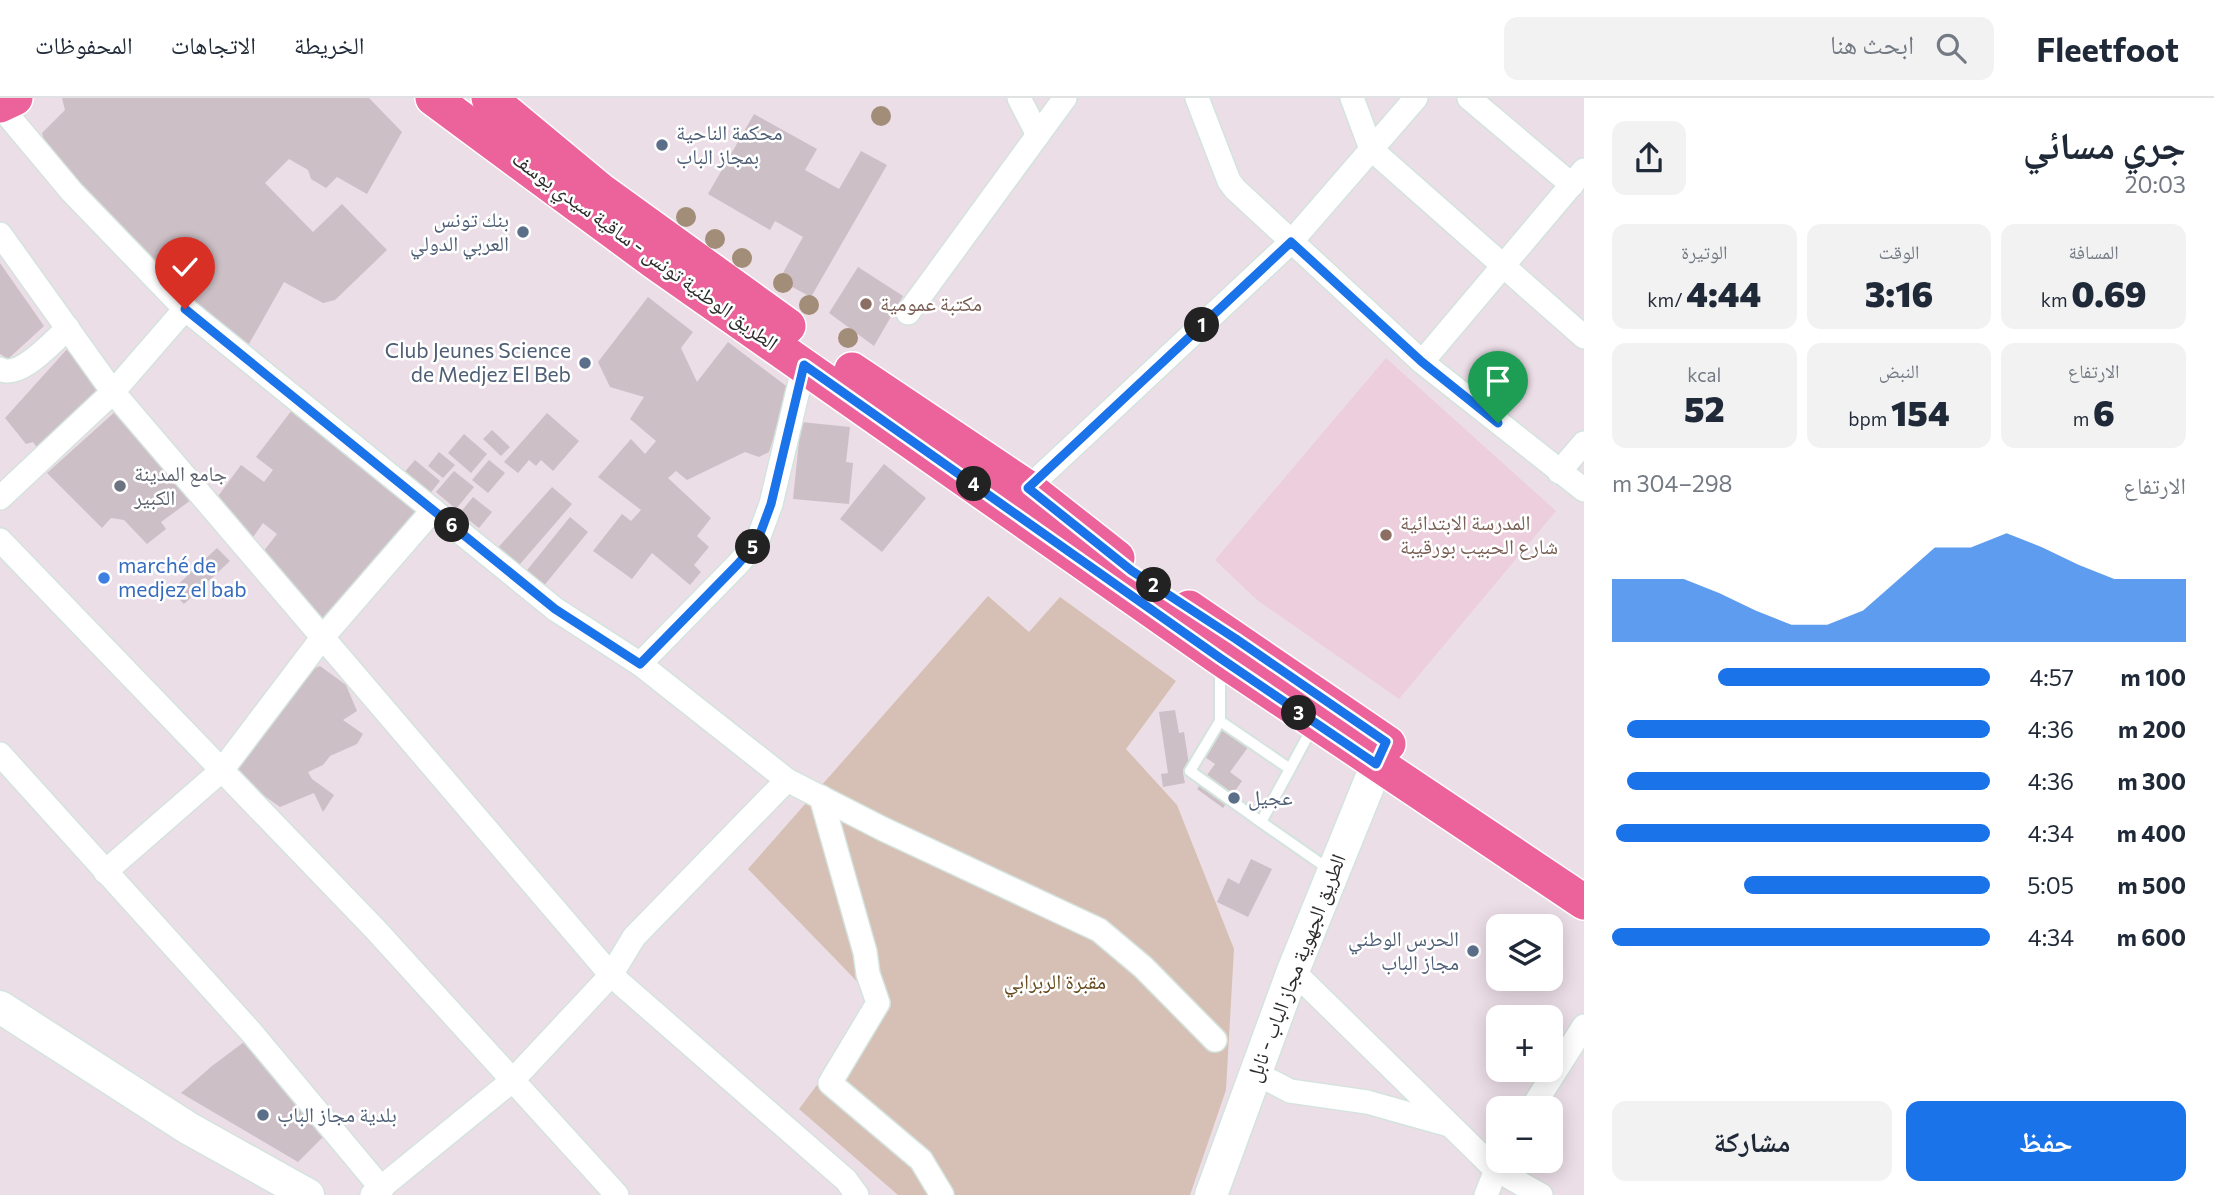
<!DOCTYPE html>
<html lang="ar">
<meta charset="utf-8">
<style>
:root{--surface:#fff;--page:#f2f2f3;--text:#1f2937;--muted:#747a83;--line:#e0e1e3;--accent:#1a73e8}
body{margin:0;font-family:Commissioner,"Noto Naskh Arabic",sans-serif;background:var(--page);color:var(--text);direction:rtl;height:100vh;display:flex;flex-direction:column;font-size:26px;white-space:nowrap}
*{box-sizing:border-box;margin:0}
p{font-size:23px;color:var(--muted)}
.icon{flex:none;width:38px;height:38px;fill:none;stroke:currentColor;stroke-width:2;stroke-linecap:round;stroke-linejoin:round}
.map{position:relative;flex:1;overflow:hidden;direction:ltr}
.side{display:flex;flex-direction:column;background:var(--surface);width:630px}
.side>*{flex:none}
.controls{position:absolute;left:1486px;top:816px;display:grid;gap:14px}
.controls a{display:grid;place-items:center;width:77px;height:77px;border-radius:14px;background:var(--surface);box-shadow:0 4px 18px #0003;font-size:35px}
.pin{position:absolute;display:grid;place-items:center;width:60px;height:60px;color:#fff;margin:-72px -30px;border-radius:50% 50% 50% 0;rotate:-45deg;box-shadow:0 0 7px #0007}
.pin .icon{rotate:45deg}
.km{position:absolute;width:35px;height:35px;margin:-18px;border-radius:50%;background:#222;color:#fff;font-size:19px;line-height:35px;text-align:center}
.round{display:grid;place-items:center;flex:none;width:74px;height:74px;border-radius:14px;background:var(--page)}
.headline{display:flex;align-items:center;justify-content:space-between;height:119px;padding:0 28px}
h1{font-size:38px;font-weight:800;line-height:52px}
.figures{display:grid;grid-template-columns:repeat(3,1fr);gap:10px;height:119px;padding:7px 28px}
.figures div{display:grid;align-content:center;border-radius:14px;background:var(--page);text-align:center}
.figures b{font-size:35px;font-weight:800}
.figures small{font-size:19px;font-weight:400}
.figures p{font-size:19px}
.chart{height:196px;padding:14px 28px}
.chart p{display:flex;justify-content:space-between}
.chart svg{width:100%;height:126px;margin-top:7px;fill:var(--accent);opacity:.7}
.button{display:flex;gap:14px;margin-top:auto;padding:14px 28px}
.button a{flex:1;height:80px;border-radius:14px;background:var(--accent);color:#fff;font-size:28px;font-weight:800;line-height:80px;text-align:center}
.button a+a{background:var(--page);color:var(--text)}
ul{padding:0 28px;list-style:none;font-size:23px}
li{display:grid;grid-template-columns:112px 84px 1fr;align-items:center;height:52px}
li i{height:18px;border-radius:9px;background:var(--accent)}
header{display:flex;align-items:center;gap:42px;box-sizing:border-box;height:98px;padding:0 35px;background:var(--surface);border-bottom:2px solid var(--line)}
header strong{font-size:33px}
nav{display:flex;gap:38px;margin-inline-start:auto;font-size:24px}
.search{width:490px;height:63px;background:var(--page);display:flex;align-items:center;gap:18px;box-sizing:border-box;padding:0 24px;border-radius:14px;color:var(--muted);font-size:26px}
main{display:flex;flex:1;min-height:0}
.map>svg:first-child{display:block}
.education{fill:#edcedd}
.cemetery{fill:#d6c0b5}
.building{fill:#ccbfc6}
.lines{fill:none;stroke-linecap:round;stroke-linejoin:round}
.lane-casing{stroke:#d3e3dd;stroke-width:14}
.street-casing{stroke:#d3e3dd;stroke-width:26}
.secondary-casing{stroke:#d3e3dd;stroke-width:35}
.primary-casing{stroke:#fff;stroke-width:38}
.lane{stroke:#fff;stroke-width:10}
.street{stroke:#fff;stroke-width:23}
.secondary{stroke:#fff;stroke-width:32}
.primary{stroke:#ec639b;stroke-width:35}
.tree{fill:#a28d78}
.route-casing{stroke:#fff;stroke-width:14}
.route{stroke:#1a73e8;stroke-width:9}
.service-dot{fill:#5c6f8a;stroke:#fff;stroke-width:2.5}
.education-dot{fill:#8d6e63;stroke:#fff;stroke-width:2.5}
.worship-dot{fill:#6b7280;stroke:#fff;stroke-width:2.5}
.shop-dot{fill:#3f7fe0;stroke:#fff;stroke-width:2.5}
.labels{text-anchor:middle;stroke-width:5;stroke-linejoin:round;paint-order:stroke}
.service-label{font-size:21px;fill:#4e5e75;stroke:#fff;text-anchor:start}
.street-label{font-size:21px;fill:#2b2b2b;stroke:#fff}
.education-label{font-size:21px;fill:#785e54;stroke:#fff;text-anchor:start}
.worship-label{font-size:21px;fill:#5b616d;stroke:#fff;text-anchor:start}
.shop-label{font-size:21px;fill:#366cbe;stroke:#fff;text-anchor:start}
.park-label{font-size:21px;fill:#664a1d;stroke:#fff}
</style>
<header>
<strong>Fleetfoot</strong>
<div class="search"><svg class="icon" aria-label="search" viewBox="0 0 24 24"><circle cx="10" cy="10" r="6"/><path d="M15 15l6 6"/></svg>ابحث هنا</div>
<nav><a>الخريطة</a><a>الاتجاهات</a><a>المحفوظات</a></nav>
</header>
<main>
<section class="side">
<div class="headline"><div><h1>جري مسائي</h1><p>20:03</p></div><a class="round"><svg class="icon" aria-label="share" viewBox="0 0 24 24"><path d="M12 15V3M7 8l5-5 5 5M5 13v7h14v-7"/></svg></a></div>
<div class="figures">
<div><p>المسافة</p><b>0.69<small> km</small></b></div>
<div><p>الوقت</p><b>3:16</b></div>
<div><p>الوتيرة</p><b>4:44<small> /km</small></b></div>
</div>
<div class="figures">
<div><p>الارتفاع</p><b>6<small> m</small></b></div>
<div><p>النبض</p><b>154<small> bpm</small></b></div>
<div><p>kcal</p><b>52</b></div>
</div>
<div class="chart"><p><span>الارتفاع</span>298–304 m</p>
<svg viewBox="0 0 160 44" preserveAspectRatio="none"><path d="M0 44V22L10 22L20 22L30 27L40 33L50 38L60 38L70 33L80 22L90 11L100 11L110 6L120 11L130 17L140 22L150 22L160 22V44z"/></svg>
</div>
<ul>
<li><b>100 m</b>4:57<i style="width:72%"></i></li>
<li><b>200 m</b>4:36<i style="width:96%"></i></li>
<li><b>300 m</b>4:36<i style="width:96%"></i></li>
<li><b>400 m</b>4:34<i style="width:99%"></i></li>
<li><b>500 m</b>5:05<i style="width:65%"></i></li>
<li><b>600 m</b>4:34<i style="width:100%"></i></li>
</ul>
<div class="button"><a>حفظ</a><a>مشاركة</a></div>
</section>
<div class="map">
<svg width="1584" height="1097" viewBox="0 0 1584 1097">
<rect width="100%" height="100%" fill="#ecdee7"/>
<polygon class="education" points="1386,260 1556,413 1399,601 1257,502 1215,462"/>
<polygon class="cemetery" points="988,498 1029,534 1060,499 1176,583 1126,651 1177,707 1234,851 1226,992 1190,1097 898,1097 799,1011 878,905 748,771"/>
<g class="building">
<polygon points="62,0 369,0 402,34 367,96 337,79 326,90 311,81 308,72 289,61 265,85 313,134 342,106 387,152 335,202 323,205 284,184 249,246 197,218 52,69 42,35 65,12"/>
<polygon points="754,16 817,51 805,72 839,91 861,53 887,67 811,199 779,182 803,139 775,123 770,132 708,96"/>
<polygon points="0,165 44,228 8,261 0,256"/>
<polygon points="858,169 903,198 874,248 829,215"/>
<polygon points="648,199 693,234 681,250 697,284 728,244 789,290 769,354 759,359 745,354 687,382 676,373 668,380 711,420 697,438 709,449 694,467 701,474 690,487 652,455 632,481 593,453 622,416 631,423 641,412 598,379 631,341 645,356 656,343 630,321 644,299 610,289 598,264"/>
<polygon points="69,249 102,287 42,357 33,344 26,346 5,320"/>
<polygon points="117,312 191,402 161,424 166,431 147,446 124,422 111,420 102,430 47,375"/>
<polygon points="292,312 420,409 329,527 252,468 277,436 263,425 251,442 213,405 241,367 264,384 273,372 256,359"/>
<polygon points="547,315 579,343 553,373 541,362 536,368 529,362 518,375 504,364"/>
<polygon points="801,324 850,329 846,364 853,365 849,406 793,401"/>
<polygon points="492,332 510,349 501,358 483,341"/>
<polygon points="464,336 487,356 471,375 448,355"/>
<polygon points="439,354 455,367 443,380 428,368"/>
<polygon points="415,362 440,383 428,398 402,377"/>
<polygon points="489,362 505,375 488,395 472,382"/>
<polygon points="884,366 926,400 882,454 840,421"/>
<polygon points="454,373 474,389 456,411 436,394"/>
<polygon points="552,389 572,406 515,472 495,453"/>
<polygon points="473,399 492,414 479,430 460,415"/>
<polygon points="570,419 588,434 542,490 524,476"/>
<polygon points="217,450 230,463 184,506 171,493"/>
<polygon points="320,568 346,587 357,613 343,622 363,636 357,646 330,658 323,667 308,674 312,681 334,697 323,714 314,695 280,709 232,675 247,654 254,650 309,573"/>
<polygon points="1175,612 1179,635 1184,634 1190,673 1183,675 1185,685 1163,689 1161,676 1168,675 1159,614"/>
<polygon points="1221,629 1249,648 1230,674 1242,683 1223,710 1197,691 1215,666 1202,657"/>
<polygon points="1251,761 1272,771 1248,819 1217,804 1228,780 1239,786"/>
<polygon points="252,938 323,1039 298,1064 181,995 212,968"/>
</g>
<g class="lines">
<defs>
<g id="lane">
<polyline points="1220,566 1220,623 1290,671 1313,628"/>
<polyline points="1220,623 1190,673 1261,724"/>
<polyline points="1290,671 1261,724 1330,772"/>
</g>
<g id="street">
<polyline points="1019,0 1038,37"/>
<polyline points="1197,0 1229,83 1235,91 1422,264 1584,392"/>
<polyline points="1352,0 1371,51 1584,239"/>
<polyline points="1469,0 1572,87"/>
<polyline points="0,8 72,94 185,211 555,511 640,566 787,682 883,731 1099,832 1143,869 1215,942"/>
<polyline points="0,136 113,294 611,877 846,1082 857,1097"/>
<polyline points="908,215 1065,0"/>
<polyline points="1422,264 1584,72"/>
<path d="M0 271C20 282 53 243 68 230"/>
<polyline points="1559,374 1584,345"/>
<polyline points="1028,390 1291,144 1416,0"/>
<polyline points="0,400 113,294 185,211"/>
<polyline points="0,442 375,831 617,1097"/>
<polyline points="640,566 737,467 757,444 771,406 804,267"/>
<polyline points="0,656 252,935 382,1091"/>
<polyline points="821,699 865,854 868,876 878,905 830,985 921,1062 942,1097"/>
<polyline points="105,774 222,672 322,540 433,412"/>
<polyline points="1293,873 1495,1071 1541,1097"/>
<polyline points="1254,974 1290,993 1367,1004 1449,1027"/>
<polyline points="1532,1010 1584,928"/>
<polyline points="372,1097 513,982 611,877 634,839 787,682"/>
<polyline points="1486,1097 1500,1062"/>
</g>
<g id="secondary">
<polyline points="0,909 188,1030 308,1097"/>
<polyline points="1211,1097 1293,873 1386,644"/>
</g>
<g id="primary">
<polyline points="433,0 655,164 1220,560 1584,804"/>
<polyline points="489,0 601,93 788,228"/>
<polyline points="0,7 15,0"/>
<polyline points="852,272 1028,390 1117,460"/>
<polyline points="1189,510 1388,646"/>
</g>
</defs>
<use href="#lane" class="lane-casing"/>
<use href="#street" class="street-casing"/>
<use href="#secondary" class="secondary-casing"/>
<use href="#primary" class="primary-casing"/>
<use href="#lane" class="lane"/>
<use href="#street" class="street"/>
<use href="#secondary" class="secondary"/>
<use href="#primary" class="primary"/>
</g>
<g class="tree">
<circle cx="881" cy="18" r="10"/>
<circle cx="686" cy="119" r="10"/>
<circle cx="715" cy="141" r="10"/>
<circle cx="742" cy="160" r="10"/>
<circle cx="783" cy="185" r="10"/>
<circle cx="809" cy="207" r="10"/>
<circle cx="848" cy="240" r="10"/>
</g>
<g class="lines">
<defs>
<polyline id="route" points="185,211 555,511 640,566 737,467 757,444 771,406 804,267 1220,560 1376,666 1386,644 1236,541 1132,473 1028,390 1291,144 1422,264 1498,325"/>
</defs>
<use href="#route" class="route-casing"/>
<use href="#route" class="route"/>
</g>
<g class="service-dot">
<circle cx="662" cy="47" r="7"/>
<circle cx="523" cy="134" r="7"/>
<circle cx="585" cy="265" r="7"/>
<circle cx="1234" cy="700" r="7"/>
<circle cx="1473" cy="853" r="7"/>
<circle cx="263" cy="1017" r="7"/>
</g>
<g class="education-dot">
<circle cx="866" cy="206" r="7"/>
<circle cx="1386" cy="437" r="7"/>
</g>
<circle class="worship-dot" cx="120" cy="388" r="7"/>
<circle class="shop-dot" cx="104" cy="480" r="7"/>
<g class="labels">
<g class="service-label">
<text x="676" y="42">محكمة الناحية<tspan x="676" dy="24">بمجاز الباب</tspan></text>
<text x="509" y="129" text-anchor="end">بنك تونس<tspan x="509" dy="24">العربي الدولي</tspan></text>
<text x="571" y="260" text-anchor="end">Club Jeunes Science<tspan x="571" dy="24">de Medjez El Beb</tspan></text>
<text x="1248" y="707">عجيل</text>
<text x="1459" y="848" text-anchor="end">الحرس الوطني<tspan x="1459" dy="24">مجاز الباب</tspan></text>
<text x="277" y="1024">بلدية مجاز الباب</text>
</g>
<g class="street-label">
<text transform="translate(645 153) rotate(36)" y="7">الطريق الوطنية تونس - ساقية سيدي يوسف</text>
<text transform="translate(1296 870) rotate(-69)" y="7">الطريق الجهوية مجاز الباب - نابل</text>
</g>
<g class="education-label">
<text x="880" y="213">مكتبة عمومية</text>
<text x="1400" y="432">المدرسة الابتدائية<tspan x="1400" dy="24">شارع الحبيب بورقيبة</tspan></text>
</g>
<g class="worship-label">
<text x="134" y="383">جامع المدينة<tspan x="134" dy="24">الكبير</tspan></text>
</g>
<g class="shop-label">
<text x="118" y="475">marché de<tspan x="118" dy="24">medjez el bab</tspan></text>
</g>
<g class="park-label">
<text x="1055" y="891">مقبرة الربرابي</text>
</g>
</g>
</svg>
<div class="controls">
<a><svg class="icon" aria-label="layers" viewBox="0 0 24 24"><path d="M12 4l9 5-9 5-9-5zM3 14l9 5 9-5"/></svg></a>
<a>+</a>
<a>−</a>
</div>
<div class="pin" style="left:1498px;top:325px;background:#1e9e55"><svg class="icon" aria-label="arrive" viewBox="0 0 24 24"><path d="M6 21V4h12l-3 4 3 4H6"/></svg></div>
<div class="pin" style="left:185px;top:211px;background:#d93025"><svg class="icon" aria-label="check" viewBox="0 0 24 24"><path d="M5 12l5 5 9-10"/></svg></div>
<b class="km" style="left:1202px;top:227px">1</b>
<b class="km" style="left:1154px;top:487px">2</b>
<b class="km" style="left:1299px;top:615px">3</b>
<b class="km" style="left:974px;top:386px">4</b>
<b class="km" style="left:753px;top:449px">5</b>
<b class="km" style="left:452px;top:427px">6</b>
</div>
</main>
